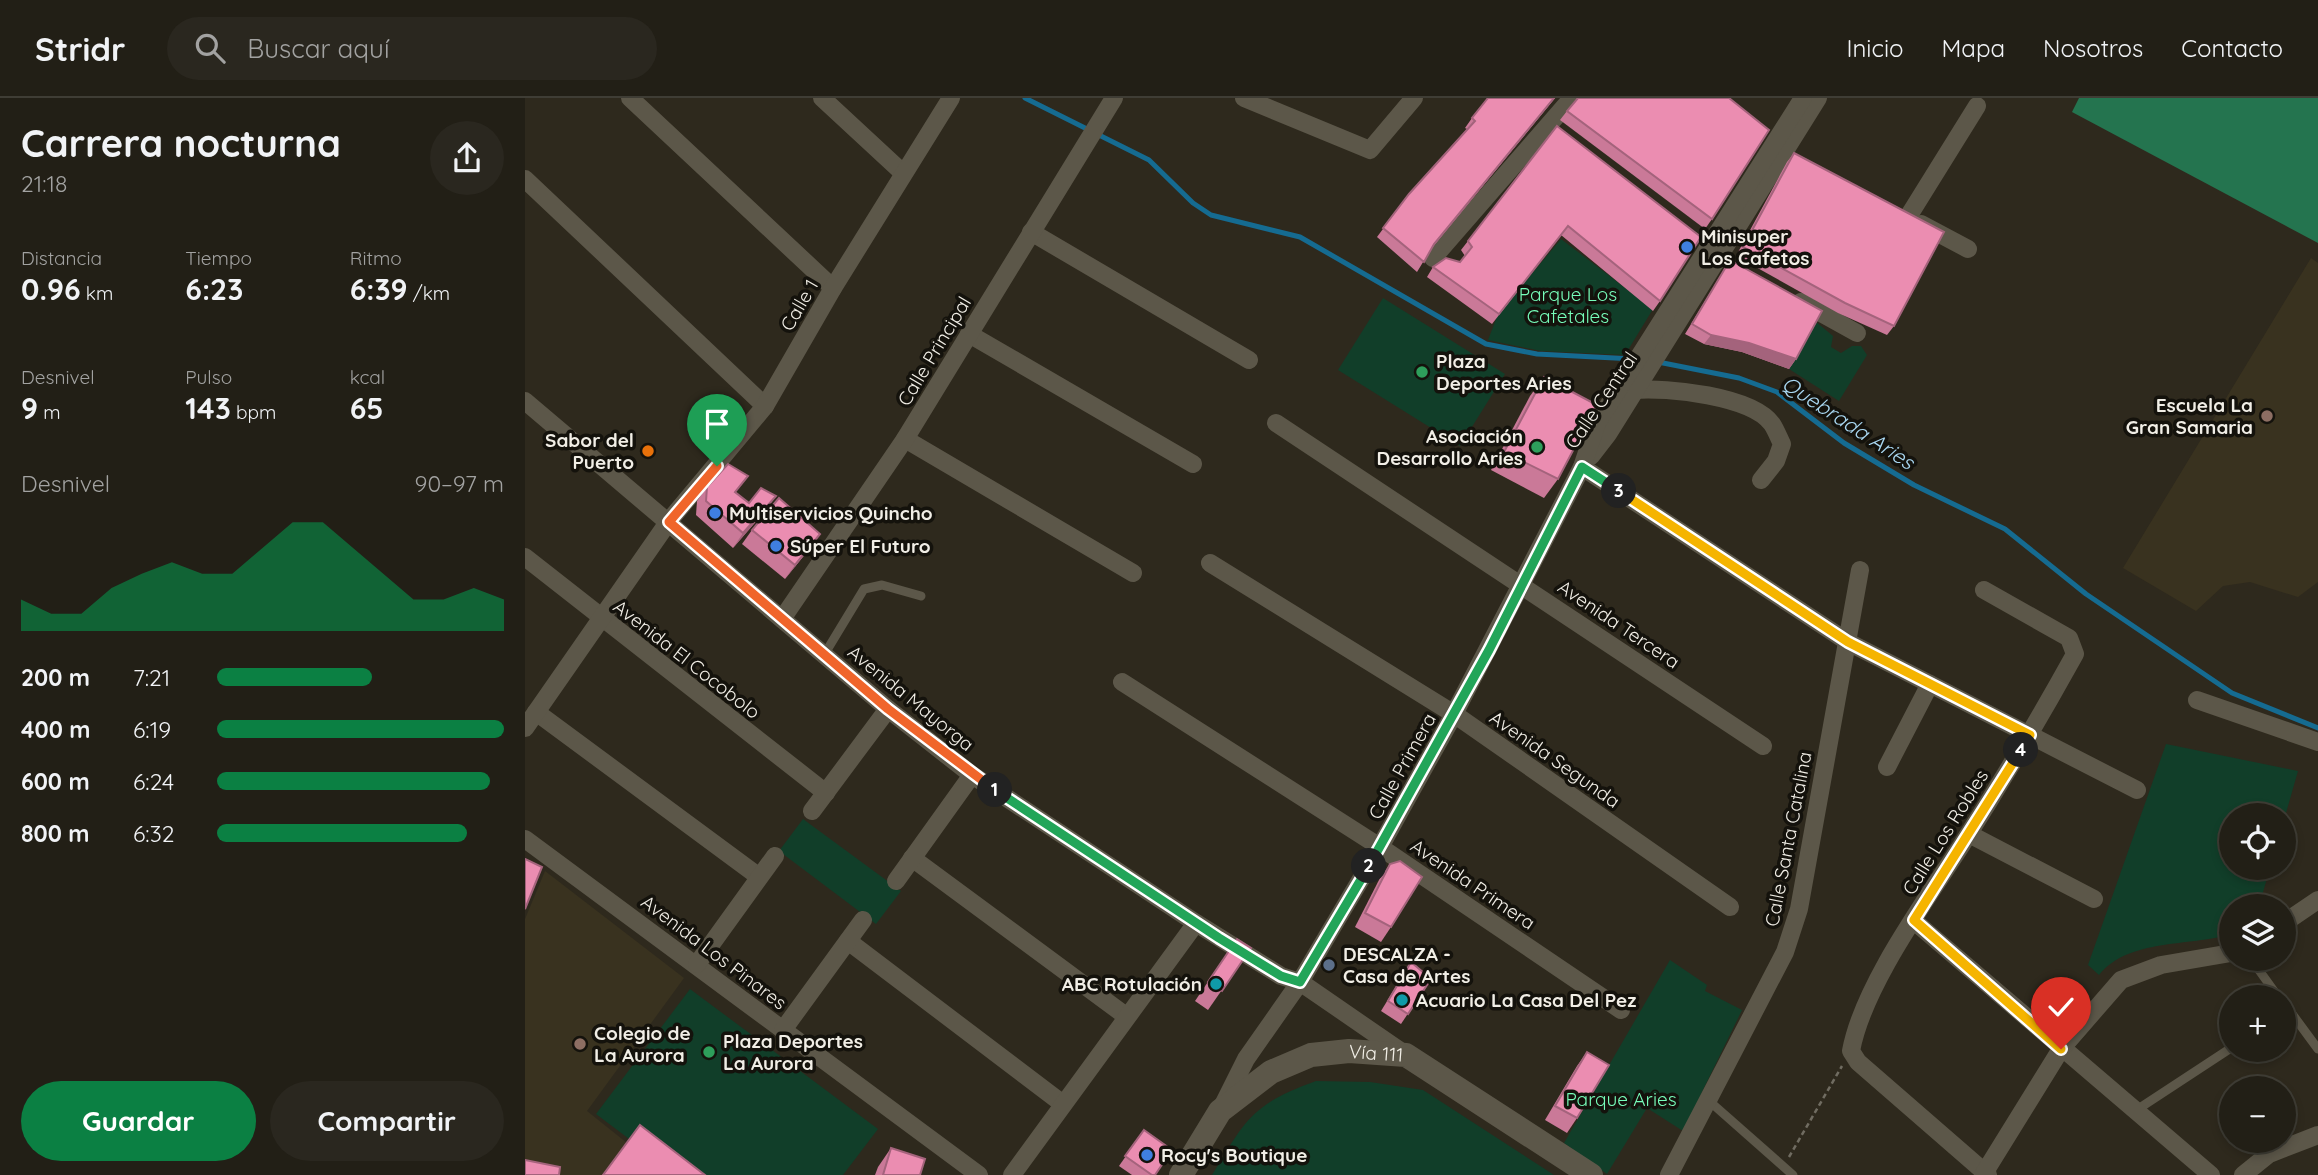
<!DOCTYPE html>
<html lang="es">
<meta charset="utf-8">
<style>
:root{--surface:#221f16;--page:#2a271f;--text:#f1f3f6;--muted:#a2a2a1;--line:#3f3d35;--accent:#0b8043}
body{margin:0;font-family:Quicksand,sans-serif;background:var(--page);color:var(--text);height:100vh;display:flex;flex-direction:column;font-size:26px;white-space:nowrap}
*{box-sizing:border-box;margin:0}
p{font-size:23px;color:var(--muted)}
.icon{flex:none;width:38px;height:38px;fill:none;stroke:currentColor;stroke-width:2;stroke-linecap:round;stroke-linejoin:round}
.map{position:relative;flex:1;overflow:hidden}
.details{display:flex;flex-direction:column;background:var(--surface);width:525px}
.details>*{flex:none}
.tools{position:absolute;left:1694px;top:705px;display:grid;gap:14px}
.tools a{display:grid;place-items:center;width:77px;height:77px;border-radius:50%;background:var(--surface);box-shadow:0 4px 10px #0003,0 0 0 2px var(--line);font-size:35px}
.pin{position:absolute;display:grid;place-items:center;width:60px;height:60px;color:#fff;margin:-72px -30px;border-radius:50% 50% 50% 0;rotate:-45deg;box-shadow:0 0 7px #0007}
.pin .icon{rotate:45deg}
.km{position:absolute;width:35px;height:35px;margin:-18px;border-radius:50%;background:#222;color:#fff;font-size:19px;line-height:35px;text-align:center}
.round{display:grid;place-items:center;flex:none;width:74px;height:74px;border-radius:37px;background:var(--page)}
.overview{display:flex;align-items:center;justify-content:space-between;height:119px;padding:0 21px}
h1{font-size:38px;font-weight:700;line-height:52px}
.stats{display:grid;grid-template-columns:repeat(3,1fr);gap:10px;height:119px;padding:7px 21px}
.stats div{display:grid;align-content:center}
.stats b{font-size:30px;font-weight:700}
.stats small{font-size:19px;font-weight:400}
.stats p{font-size:19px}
.chart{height:196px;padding:14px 21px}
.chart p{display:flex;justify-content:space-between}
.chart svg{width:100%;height:126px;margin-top:7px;fill:var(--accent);opacity:.7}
.action{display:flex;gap:14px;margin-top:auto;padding:14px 21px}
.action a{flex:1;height:80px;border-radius:42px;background:var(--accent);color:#fff;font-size:28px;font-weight:700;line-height:80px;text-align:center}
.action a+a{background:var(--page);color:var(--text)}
ul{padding:0 21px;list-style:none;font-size:23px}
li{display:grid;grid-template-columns:112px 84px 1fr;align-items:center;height:52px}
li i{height:18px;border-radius:9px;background:var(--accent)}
header{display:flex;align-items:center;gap:42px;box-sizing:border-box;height:98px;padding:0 35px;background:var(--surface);border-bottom:2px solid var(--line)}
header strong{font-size:33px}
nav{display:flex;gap:38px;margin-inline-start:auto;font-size:24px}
.search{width:490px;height:63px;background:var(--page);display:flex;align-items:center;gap:18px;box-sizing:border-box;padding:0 24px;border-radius:38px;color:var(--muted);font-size:26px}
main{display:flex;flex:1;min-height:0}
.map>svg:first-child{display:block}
.built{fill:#39321f}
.green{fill:#113e29}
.forest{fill:#24744f}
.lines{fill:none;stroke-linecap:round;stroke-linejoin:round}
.stream{stroke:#156b91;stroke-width:5}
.path{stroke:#706c61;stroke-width:2.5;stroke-dasharray:5 3.5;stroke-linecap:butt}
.service{stroke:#5c5749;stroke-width:9}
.minor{stroke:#5c5749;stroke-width:18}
.secondary{stroke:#5c5749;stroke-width:24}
.wall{fill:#ca7998}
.shaded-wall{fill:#a4637c}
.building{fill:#eb8db1;stroke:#a4637c;stroke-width:2}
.split-1-casing{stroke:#fff;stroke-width:14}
.split-2-casing{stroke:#fff;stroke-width:14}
.split-3-casing{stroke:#fff;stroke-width:14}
.split-4-casing{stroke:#fff;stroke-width:14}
.split-5-casing{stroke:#fff;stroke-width:14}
.split-1{stroke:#f0652b;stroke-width:9}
.split-2{stroke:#22a559;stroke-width:9}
.split-3{stroke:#22a559;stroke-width:9}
.split-4{stroke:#f5b400;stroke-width:9}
.split-5{stroke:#f5b400;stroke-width:9}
.shop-dot{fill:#3f7fe0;stroke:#14120c;stroke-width:2.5}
.leisure-dot{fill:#2e9e5b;stroke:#14120c;stroke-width:2.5}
.education-dot{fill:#8d6e63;stroke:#14120c;stroke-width:2.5}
.food-dot{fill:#e8710a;stroke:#14120c;stroke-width:2.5}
.service-dot{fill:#5c6f8a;stroke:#14120c;stroke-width:2.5}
.culture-dot{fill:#0f9aa8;stroke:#14120c;stroke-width:2.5}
.labels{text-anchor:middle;stroke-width:7;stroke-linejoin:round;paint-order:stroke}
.poi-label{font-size:19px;font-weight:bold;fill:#f1eee6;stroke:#14120c;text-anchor:start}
.park-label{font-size:19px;fill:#77fdba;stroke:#14120c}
.street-label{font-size:19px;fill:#f1eee6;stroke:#14120c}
.water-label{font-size:21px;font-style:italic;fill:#a9d7f1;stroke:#14120c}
</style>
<header>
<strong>Stridr</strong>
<div class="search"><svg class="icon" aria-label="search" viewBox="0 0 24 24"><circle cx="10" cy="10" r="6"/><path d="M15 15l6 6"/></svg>Buscar aquí</div>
<nav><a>Inicio</a><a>Mapa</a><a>Nosotros</a><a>Contacto</a></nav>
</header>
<main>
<section class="details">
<div class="overview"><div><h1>Carrera nocturna</h1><p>21:18</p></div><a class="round"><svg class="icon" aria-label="share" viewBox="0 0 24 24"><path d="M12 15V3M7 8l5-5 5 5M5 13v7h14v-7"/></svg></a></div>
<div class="stats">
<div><p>Distancia</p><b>0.96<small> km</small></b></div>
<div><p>Tiempo</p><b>6:23</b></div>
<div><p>Ritmo</p><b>6:39<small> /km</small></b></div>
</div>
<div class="stats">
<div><p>Desnivel</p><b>9<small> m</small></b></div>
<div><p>Pulso</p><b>143<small> bpm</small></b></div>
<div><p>kcal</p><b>65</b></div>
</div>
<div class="chart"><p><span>Desnivel</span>90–97 m</p>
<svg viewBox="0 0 160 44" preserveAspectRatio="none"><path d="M0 44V33L10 38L20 38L30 29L40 24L50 20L60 24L70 24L80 15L90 6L100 6L110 15L120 24L130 33L140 33L150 29L160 33V44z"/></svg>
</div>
<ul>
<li><b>200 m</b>7:21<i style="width:54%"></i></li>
<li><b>400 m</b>6:19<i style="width:100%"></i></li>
<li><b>600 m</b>6:24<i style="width:95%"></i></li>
<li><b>800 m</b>6:32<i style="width:87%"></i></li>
</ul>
<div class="action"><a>Guardar</a><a>Compartir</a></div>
</section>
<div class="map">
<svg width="1793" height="1077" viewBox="0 0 1793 1077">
<rect width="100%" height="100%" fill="#2e291d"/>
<g class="built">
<polygon points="1786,160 1793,165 1793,484 1773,499 1725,484 1698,488 1671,513 1598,470"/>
<polygon points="20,773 159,880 62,1013 102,1045 79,1077 0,1077 0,821"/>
</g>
<g class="green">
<polygon points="1036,141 1128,211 1100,257 1016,253 963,242 973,216"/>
<polygon points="858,200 980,276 935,348 813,272"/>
<polygon points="1290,223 1308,238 1306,249 1316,255 1327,248 1336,248 1342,257 1314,303 1264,271"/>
<path d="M1641 646 1773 673 1759 722V718H1706V770H1745L1734 808H1706V836C1664 849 1604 840 1574 877L1563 867Z"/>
<polygon points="278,721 376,793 351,826 254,753"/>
<polygon points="1145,862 1182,887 1180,893 1217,912 1158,1033 1122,1010 1082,1076 1039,1045"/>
<polygon points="165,891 353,1031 318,1077 152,1077 71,1016"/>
<path d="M791 983 845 984 898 992 1029 1077H687C721 1021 727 1006 791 983Z"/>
</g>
<polygon class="forest" points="1554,0 1793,0 1793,145 1547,14"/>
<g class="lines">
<g class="stream">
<polyline points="500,0 624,62 668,105 686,117 775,139 961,246 1012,256 1109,261"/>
<polyline points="1133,264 1214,280 1252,294 1319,345 1389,387 1480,431 1561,496 1707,595 1793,630"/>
</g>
<polyline class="path" points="1264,1059 1317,968"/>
<g class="service">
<polyline points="299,557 339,491 357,487 396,498"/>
<polyline points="1726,861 1754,900"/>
<polyline points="1759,905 1793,951"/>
<polyline points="1183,1002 1268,1077"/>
<polyline points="1610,1013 1706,950"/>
</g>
<g class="minor">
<polyline points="105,0 308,190"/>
<polyline points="297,0 378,75"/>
<polyline points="719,0 845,52 889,0"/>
<polyline points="0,81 240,308"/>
<polyline points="1383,119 1452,8"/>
<polyline points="1396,126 1443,151"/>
<polyline points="506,134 724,262"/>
<polyline points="908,160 1047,0"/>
<polyline points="1276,204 1332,235"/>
<polyline points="444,236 668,366"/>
<path d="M1109 292C1142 289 1227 298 1247 326 1251 332 1254 340 1257 346L1251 363 1236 382"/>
<polyline points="0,303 363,611 447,677 671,825 756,878 775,884 881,957"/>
<polyline points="751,325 1238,648"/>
<polyline points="380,341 608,475"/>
<polyline points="1066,358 1083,336 1293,0"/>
<polyline points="1057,369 1323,544 1612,692"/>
<polyline points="0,459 301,695"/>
<polyline points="685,465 929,616 1205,809"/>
<path d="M1459 492 1544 540 1550 556C1514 621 1476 685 1436 748 1400 804 1338 888 1326 953L1333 964 1463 1077"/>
<polyline points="257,521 380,341 589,0"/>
<polyline points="597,584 855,749 1096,912"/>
<polyline points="1672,602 1793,644"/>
<polyline points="11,614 233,778"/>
<polyline points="0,630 144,423 240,308 308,190 426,0"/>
<polyline points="1362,669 1405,586"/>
<polyline points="287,713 363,611"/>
<polyline points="1444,736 1569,801"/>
<polyline points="0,741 454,1077"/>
<polyline points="387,760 601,918"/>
<polyline points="371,783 447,677"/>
<polyline points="1389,823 1686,1077"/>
<polyline points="1759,825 1793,802"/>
<polyline points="323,843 538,1006"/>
<polyline points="172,866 250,758"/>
<polyline points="258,932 338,822"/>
<polyline points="697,1009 721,961 775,884 855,749 929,616 1057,369 1072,325 1278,0"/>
<polyline points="487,1077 671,825"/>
<polyline points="1144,1077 1260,854 1274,811 1335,472"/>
<polyline points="1458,1077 1536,951 1596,882 1636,867 1706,855"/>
<polyline points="1718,1077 1744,1056 1793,1037"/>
</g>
<path class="secondary" id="s1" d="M656 1077 695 1013 746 974 786 957 824 953 881 957 1066 1077"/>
</g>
<g class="wall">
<polygon points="1030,0 906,151 892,174 852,139 884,96 942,31 940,30 947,20"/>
<polygon points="1042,13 1187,121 1180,131 1035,22"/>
<polygon points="1032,28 1135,203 1128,213 1036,137 967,226 902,179 908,169 935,164 940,158 936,152 943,143"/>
<polygon points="1269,55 1369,228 1362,237 1313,215 1211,158 1262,64"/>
<polygon points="1205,162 1271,261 1264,271 1217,254 1179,246 1160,236"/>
<polygon points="1019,279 1033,381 1019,400 966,372 1005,298"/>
<polygon points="182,389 211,395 224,405 241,412 208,450 171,417 172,403"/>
<polygon points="227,432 285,450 260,481 217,446"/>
<polygon points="865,766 866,829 856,844 830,829 855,780"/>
<polygon points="712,841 726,850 683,912 670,903"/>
<polygon points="886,864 906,881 876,926 856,913"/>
<polygon points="1062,954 1052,1020 1042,1035 1020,1022 1052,968"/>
<polygon points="619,1032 630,1077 607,1077 594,1068"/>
<polygon points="366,1050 395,1077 350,1077 353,1069"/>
</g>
<g class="shaded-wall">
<polygon points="1029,0 1030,0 902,156 909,146"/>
<polygon points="1186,237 1224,245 1271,261 1264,271 1217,254 1179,246"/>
<polygon points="251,398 241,412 208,450 218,435"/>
<polygon points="295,436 285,450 260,481 270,467"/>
</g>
<g class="building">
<polygon points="963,0 1029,0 909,146 899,164 858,130 884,96 950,23 947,20"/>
<polygon points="1053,0 1204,0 1244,32 1187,121 1042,13"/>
<polygon points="1032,28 1176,139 1135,203 1043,128 974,216 908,169 921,160 935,164 947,149 943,143"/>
<polygon points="1269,55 1419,134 1369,228 1320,205 1218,149"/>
<polygon points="1205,162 1297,213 1271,261 1224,245 1186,237 1167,226"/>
<polygon points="1019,279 1072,307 1033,381 979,354"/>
<polygon points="203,366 223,378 210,394 224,405 236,390 251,398 218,435 181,403 182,389"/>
<polygon points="254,400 295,436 270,467 227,432"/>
<polygon points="0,761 17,769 0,811"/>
<polygon points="875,763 897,779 866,829 840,815 865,766"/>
<polygon points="712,841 726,850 697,893 683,884"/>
<polygon points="886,864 906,881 883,916 863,903"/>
<polygon points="1062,954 1084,967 1052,1020 1030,1008"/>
<polygon points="115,1027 180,1077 78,1077"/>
<polygon points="619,1032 647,1052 630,1077 627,1077 600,1058"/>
<polygon points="366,1050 400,1061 395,1077 358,1077"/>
<polygon points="0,1062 35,1069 34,1077 0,1077"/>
</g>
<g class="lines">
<defs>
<polyline id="split-1" points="192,368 144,424 363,611 470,692"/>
<polyline id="split-2" points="470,692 694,840 756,878 775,884 844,768"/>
<polyline id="split-3" points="844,768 964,552 1057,369 1094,393"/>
<polyline id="split-4" points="1094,393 1323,544 1505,637 1496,652"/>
<polyline id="split-5" points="1496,652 1389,822 1536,951"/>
</defs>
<use href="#split-1" class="split-1-casing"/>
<use href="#split-2" class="split-2-casing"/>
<use href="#split-3" class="split-3-casing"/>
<use href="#split-4" class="split-4-casing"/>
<use href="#split-5" class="split-5-casing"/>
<use href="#split-1" class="split-1"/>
<use href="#split-2" class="split-2"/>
<use href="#split-3" class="split-3"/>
<use href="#split-4" class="split-4"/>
<use href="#split-5" class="split-5"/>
</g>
<g class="shop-dot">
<circle cx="1162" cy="149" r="7"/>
<circle cx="190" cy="415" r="7"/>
<circle cx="251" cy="448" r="7"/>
<circle cx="622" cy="1057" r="7"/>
</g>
<g class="leisure-dot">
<circle cx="897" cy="274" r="7"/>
<circle cx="1012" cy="349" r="7"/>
<circle cx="184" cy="954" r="7"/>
</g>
<g class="education-dot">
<circle cx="1742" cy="318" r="7"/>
<circle cx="55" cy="946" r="7"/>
</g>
<circle class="food-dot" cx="123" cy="353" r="7"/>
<circle class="service-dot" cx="804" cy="867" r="7"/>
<g class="culture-dot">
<circle cx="691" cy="886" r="7"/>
<circle cx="877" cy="902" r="7"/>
</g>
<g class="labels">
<g class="poi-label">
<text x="1176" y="145">Minisuper<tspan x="1176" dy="22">Los Cafetos</tspan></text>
<text x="911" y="270">Plaza<tspan x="911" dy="22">Deportes Aries</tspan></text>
<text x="1728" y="314" text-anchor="end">Escuela La<tspan x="1728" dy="22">Gran Samaria</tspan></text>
<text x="998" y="345" text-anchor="end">Asociación<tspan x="998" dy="22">Desarrollo Aries</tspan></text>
<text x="109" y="349" text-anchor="end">Sabor del<tspan x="109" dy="22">Puerto</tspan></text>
<text x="204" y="422">Multiservicios Quincho</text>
<text x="265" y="455">Súper El Futuro</text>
<text x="818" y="863">DESCALZA -<tspan x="818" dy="22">Casa de Artes</tspan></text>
<text x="677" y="893" text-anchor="end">ABC Rotulación</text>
<text x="891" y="909">Acuario La Casa Del Pez</text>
<text x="69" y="942">Colegio de<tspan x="69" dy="22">La Aurora</tspan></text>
<text x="198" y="950">Plaza Deportes<tspan x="198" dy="22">La Aurora</tspan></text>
<text x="636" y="1064">Rocy's Boutique</text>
</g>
<g class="park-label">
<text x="1043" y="203">Parque Los<tspan x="1043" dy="22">Cafetales</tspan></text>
<text x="1096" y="1008">Parque Aries</text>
</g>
<g class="street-label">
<text transform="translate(274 207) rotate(-60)" y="7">Calle 1</text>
<text transform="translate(409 253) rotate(-59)" y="7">Calle Principal</text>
<text transform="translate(1076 302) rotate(-56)" y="7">Calle Central</text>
<text transform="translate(1094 526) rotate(34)" y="7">Avenida Tercera</text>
<text transform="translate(162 561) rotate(38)" y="7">Avenida El Cocobolo</text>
<text transform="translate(386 600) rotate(39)" y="7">Avenida Mayorga</text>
<text transform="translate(1030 661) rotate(35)" y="7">Avenida Segunda</text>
<text transform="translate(877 668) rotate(-61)" y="7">Calle Primera</text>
<text transform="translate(1420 734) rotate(-58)" y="7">Calle Los Robles</text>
<text transform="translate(1263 741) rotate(-79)" y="7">Calle Santa Catalina</text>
<text transform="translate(948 786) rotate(34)" y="7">Avenida Primera</text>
<text transform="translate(189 854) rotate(37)" y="7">Avenida Los Pinares</text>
<text dy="7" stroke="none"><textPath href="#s1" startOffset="248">Vía 111</textPath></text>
</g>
<g class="water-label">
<text transform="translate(1323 325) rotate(33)" y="7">Quebrada Aries</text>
</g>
</g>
</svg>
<div class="tools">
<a><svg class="icon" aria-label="locate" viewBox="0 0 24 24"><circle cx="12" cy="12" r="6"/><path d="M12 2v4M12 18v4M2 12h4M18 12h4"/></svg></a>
<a><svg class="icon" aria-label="layers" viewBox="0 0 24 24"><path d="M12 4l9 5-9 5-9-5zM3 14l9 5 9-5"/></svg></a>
<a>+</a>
<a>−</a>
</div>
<div class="pin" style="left:192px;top:368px;background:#1e9e55"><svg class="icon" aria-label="arrive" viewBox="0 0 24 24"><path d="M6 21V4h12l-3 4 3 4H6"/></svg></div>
<div class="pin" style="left:1536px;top:951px;background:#d93025"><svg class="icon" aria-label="check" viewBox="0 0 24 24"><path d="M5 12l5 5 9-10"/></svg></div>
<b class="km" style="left:470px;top:692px">1</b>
<b class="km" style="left:844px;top:768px">2</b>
<b class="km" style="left:1094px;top:393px">3</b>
<b class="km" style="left:1496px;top:652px">4</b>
</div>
</main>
